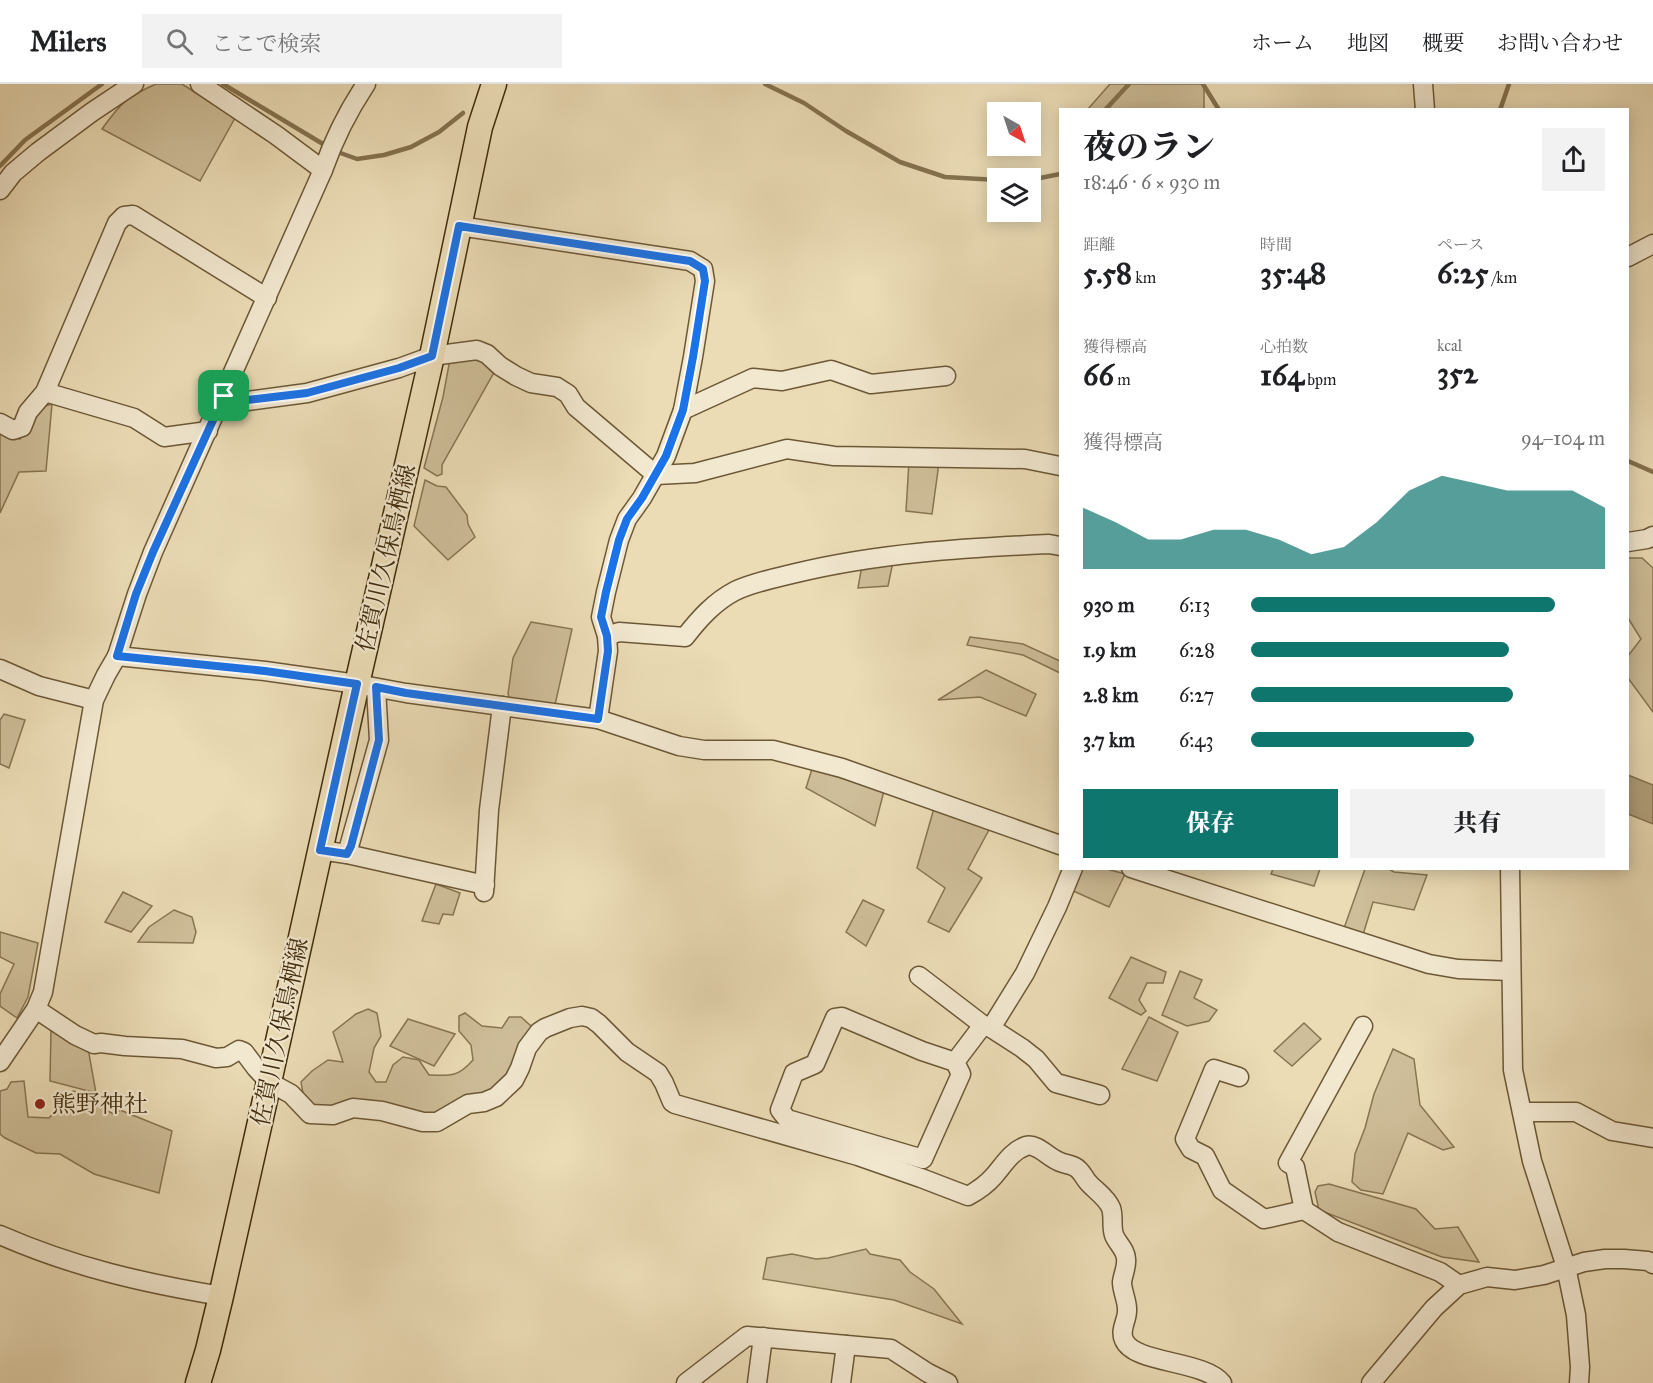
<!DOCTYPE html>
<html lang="ja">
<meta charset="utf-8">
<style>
:root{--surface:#fff;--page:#f2f2f2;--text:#202124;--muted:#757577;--line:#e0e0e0;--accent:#0f766e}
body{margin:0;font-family:"IM FELL Great Primer","Noto Serif JP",serif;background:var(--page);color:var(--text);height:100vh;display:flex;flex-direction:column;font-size:22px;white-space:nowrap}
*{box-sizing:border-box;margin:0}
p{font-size:20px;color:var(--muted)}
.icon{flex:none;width:33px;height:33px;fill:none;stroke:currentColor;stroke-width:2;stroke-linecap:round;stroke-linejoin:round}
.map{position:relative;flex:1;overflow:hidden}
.details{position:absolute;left:1059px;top:24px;width:570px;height:762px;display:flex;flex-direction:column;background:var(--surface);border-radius:0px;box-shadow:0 3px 15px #0003}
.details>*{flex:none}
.needle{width:39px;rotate:141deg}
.tools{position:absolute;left:987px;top:18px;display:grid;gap:12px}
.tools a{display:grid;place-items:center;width:54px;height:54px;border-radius:0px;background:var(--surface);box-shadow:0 3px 15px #0003;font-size:30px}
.pin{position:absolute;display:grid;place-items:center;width:51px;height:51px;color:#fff;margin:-26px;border-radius:12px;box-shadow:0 3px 9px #0006}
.round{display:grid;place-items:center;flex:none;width:63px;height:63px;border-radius:0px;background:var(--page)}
.head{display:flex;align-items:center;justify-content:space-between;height:102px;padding:0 24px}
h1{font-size:33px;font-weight:800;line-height:45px}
.stats{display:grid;grid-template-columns:repeat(3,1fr);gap:9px;height:102px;padding:6px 24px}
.stats div{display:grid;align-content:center}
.stats b{font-size:30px;font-weight:800}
.stats small{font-size:16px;font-weight:400}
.stats p{font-size:16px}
.chart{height:168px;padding:12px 24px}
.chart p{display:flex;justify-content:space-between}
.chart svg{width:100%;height:108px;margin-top:6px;fill:var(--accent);opacity:.7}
.cta{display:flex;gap:12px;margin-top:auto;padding:12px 24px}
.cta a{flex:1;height:69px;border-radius:0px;background:var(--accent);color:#fff;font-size:24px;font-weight:800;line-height:69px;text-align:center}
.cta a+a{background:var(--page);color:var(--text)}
ul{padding:0 24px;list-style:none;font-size:20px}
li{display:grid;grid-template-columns:96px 72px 1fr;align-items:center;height:45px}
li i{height:15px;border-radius:8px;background:var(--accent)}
header{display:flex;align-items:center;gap:36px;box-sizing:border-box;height:84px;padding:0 30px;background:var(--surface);border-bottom:2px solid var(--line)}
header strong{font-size:28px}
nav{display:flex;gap:33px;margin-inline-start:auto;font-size:21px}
.search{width:420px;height:54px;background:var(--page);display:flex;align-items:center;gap:15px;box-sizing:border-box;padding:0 21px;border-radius:0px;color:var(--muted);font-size:22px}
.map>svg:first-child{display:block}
.green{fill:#cebe99;stroke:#887552;stroke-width:1.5}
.water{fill:#b1a07c;stroke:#84724f;stroke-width:1.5}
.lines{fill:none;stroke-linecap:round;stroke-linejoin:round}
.stream{stroke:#84724f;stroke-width:4.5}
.minor-casing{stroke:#6c5836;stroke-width:21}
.major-casing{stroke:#412c0c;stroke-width:27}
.minor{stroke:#f2e8d0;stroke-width:18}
.major{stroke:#ebdcb6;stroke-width:24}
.route-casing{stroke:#fff;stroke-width:12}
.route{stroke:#1a73e8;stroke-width:8}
.poi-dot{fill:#8f2418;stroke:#f2e8d0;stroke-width:2}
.labels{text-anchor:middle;stroke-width:4.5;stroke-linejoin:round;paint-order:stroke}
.street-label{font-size:24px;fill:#412c0c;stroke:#f2e8d0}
.poi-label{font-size:24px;fill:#412c0c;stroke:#f2e8d0;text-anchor:start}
</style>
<header>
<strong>Milers</strong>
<div class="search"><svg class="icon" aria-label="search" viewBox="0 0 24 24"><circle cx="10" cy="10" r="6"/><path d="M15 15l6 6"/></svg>ここで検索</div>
<nav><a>ホーム</a><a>地図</a><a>概要</a><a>お問い合わせ</a></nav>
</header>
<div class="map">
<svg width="1653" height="1299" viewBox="0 0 1653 1299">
<rect width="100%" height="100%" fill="#ebdcb6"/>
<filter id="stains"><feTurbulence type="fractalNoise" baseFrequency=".00333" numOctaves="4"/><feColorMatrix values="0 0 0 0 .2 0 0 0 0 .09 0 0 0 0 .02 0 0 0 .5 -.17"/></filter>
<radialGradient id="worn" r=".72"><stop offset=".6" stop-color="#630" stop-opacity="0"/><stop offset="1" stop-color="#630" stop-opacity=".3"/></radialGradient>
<g class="green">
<path d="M156 0H182L235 34 200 97 102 45C121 19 126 13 156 0Z"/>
<polygon points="1110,0 1204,0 1204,25 1088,25"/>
<polygon points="472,272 497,283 442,381 442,390 437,392 424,384 443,313 450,275"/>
<polygon points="52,320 46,387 19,388 0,429 0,349 20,355 34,325"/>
<polygon points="909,377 939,379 932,430 906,427"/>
<polygon points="425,396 437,402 446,403 467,431 468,440 475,453 448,476 414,442"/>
<polygon points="1628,474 1642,474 1653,484 1653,628 1628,594 1628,572 1641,555 1628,534"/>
<polygon points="893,478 888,502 858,504 862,481"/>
<polygon points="531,538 572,545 555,621 510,615 508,610 513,574"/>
<polygon points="970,553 1023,560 1060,577 1060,589 1023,571 967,561"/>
<polygon points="986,586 1036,610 1026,632 980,613 938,616"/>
<polygon points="4,630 25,636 9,684 0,680 0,636"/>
<polygon points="812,685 884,707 875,742 806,704"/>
<polygon points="934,724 990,744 968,785 982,794 949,848 928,838 945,804 917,784"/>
<polygon points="1077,785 1107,785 1125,790 1109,823 1069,805"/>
<polygon points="1273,785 1273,784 1320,785 1314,802 1271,790"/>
<polygon points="1365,785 1389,785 1394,788 1427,791 1414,826 1373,818 1362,854 1343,847"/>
<polygon points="436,800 460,809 453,831 443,830 439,840 422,837"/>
<polygon points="123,808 152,822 131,848 105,838"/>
<polygon points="863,816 884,826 866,862 846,848"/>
<polygon points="174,826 192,833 196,848 193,859 138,858 149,843"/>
<polygon points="0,848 38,859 28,913 17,934 0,922 0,910 14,880 0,873"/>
<polygon points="1131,873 1166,888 1163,899 1147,899 1139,916 1146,927 1141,931 1109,914"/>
<polygon points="1180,887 1202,896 1194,914 1217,926 1209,937 1187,942 1162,931"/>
<path d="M368 925 377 929 381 952 374 964 369 988 376 998H386L393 981 403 973 419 976 429 991C451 992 458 993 473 976L471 961 459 947V932L465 929 482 942 502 944 509 933H521L531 942 514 986 495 1007 423 1034 313 1024 304 1015 301 998 312 987 328 976 343 978 333 948 356 930Z"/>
<polygon points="1149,933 1178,948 1157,997 1122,985"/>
<polygon points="408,935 455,950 434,982 390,962"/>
<polygon points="1304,939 1321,955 1292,982 1274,967"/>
<polygon points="51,946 88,964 96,1009 50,997"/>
<polygon points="1393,965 1414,975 1420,1021 1454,1063 1443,1066 1408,1049 1383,1110 1361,1106 1352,1098 1355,1070 1365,1044 1374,1010"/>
<polygon points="24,997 28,1033 49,1034 73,1007 93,1011 101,1023 115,1031 120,1026 172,1047 159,1109 94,1090 60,1070 36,1069 5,1054 0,1050 0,1007 7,1005 11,998"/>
<polygon points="1329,1100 1416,1125 1435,1145 1458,1143 1479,1178 1442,1173 1319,1126 1315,1108 1318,1102"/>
<polygon points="866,1165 870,1170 900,1176 910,1188 934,1205 962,1240 894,1216 763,1195 767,1174 792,1170 816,1175 828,1174"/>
</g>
<polygon class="water" points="1628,691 1653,701 1653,740 1628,730"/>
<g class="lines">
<g class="stream">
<polyline points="223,0 328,63"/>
<polyline points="765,0 804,19 846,47 900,78 945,93 998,96"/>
<polyline points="1203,0 1219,26"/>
<polyline points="1105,26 1129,0"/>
<polyline points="1500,26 1509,0"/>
<polyline points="335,67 357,75 384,71 411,63 439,48 463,29"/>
<polyline points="0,82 25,56 102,0"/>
<polyline points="1030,96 1060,90"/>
<polyline points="1628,377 1653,388"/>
</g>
<defs>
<g id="minor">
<polyline points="200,0 276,51 323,86"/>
<polyline points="1423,0 1425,26"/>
<polyline points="0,106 13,89 38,68 92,28 134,0"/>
<polyline points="459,142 690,177 703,185 705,197 693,273 683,326 666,372 642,414 627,435 619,456 606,508 601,533 607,552 608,567 598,635"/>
<polyline points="1628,173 1653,160"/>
<polyline points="45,308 134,334 164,353 208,347"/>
<polyline points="223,312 247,317 307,309 399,284 432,272 477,266 487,270 500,282 516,292 531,299 557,303 568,310 576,323 656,391 695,389 787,365 834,372 1025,375 1060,382"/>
<polyline points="683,326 753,294 782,297 831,286 871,300 946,292"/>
<polyline points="0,339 13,346 22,343 28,328 45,308 117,139 124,132 133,131 267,214"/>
<polyline points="1628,458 1647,455 1653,452"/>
<path d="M607 552 619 548 685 553C699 535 714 518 735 507 754 498 776 494 796 489 879 469 964 464 1049 460L1060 462"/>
<polyline points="117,572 265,587 357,600 406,609 598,635 679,662 704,666 773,666 842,684 1060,761"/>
<polyline points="0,585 39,602 94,616"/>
<polyline points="320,766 347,770 485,801"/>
<polyline points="347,770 379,656 376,604"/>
<polyline points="1131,784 1429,880 1458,885 1511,887"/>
<polyline points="1510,784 1513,986 1532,1077 1566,1183 1576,1231 1580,1283 1579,1299"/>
<polyline points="484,808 489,726 502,622"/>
<polyline points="919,892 983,941"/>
<path d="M36 925 75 951 94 960 101 959 125 962 182 965 216 974 227 973 239 966 244 968 256 984 269 998 291 1010 310 1030 333 1031 353 1024 382 1027 423 1038H437L468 1020 484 1018 496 1013 514 996 520 984 527 964 539 948 545 944 570 934 582 932 591 934 599 940 627 968 658 989 664 999 672 1018 675 1020 858 1072 921 1094 968 1112C977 1107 986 1101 993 1093 1003 1082 1011 1067 1026 1062 1037 1059 1048 1073 1058 1077 1063 1080 1070 1080 1075 1083 1081 1086 1083 1092 1087 1097 1094 1106 1106 1112 1111 1124 1114 1132 1111 1142 1114 1151 1117 1159 1126 1166 1126 1175 1127 1183 1123 1190 1122 1198 1122 1207 1127 1216 1127 1225 1128 1236 1119 1245 1124 1256 1134 1280 1204 1276 1222 1299"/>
<polyline points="1363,942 1288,1079 1295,1083 1304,1126 1338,1148 1440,1188 1459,1201"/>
<polyline points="991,944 1022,964 1036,975 1056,999 1100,1011"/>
<path d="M0 978 36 925 43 908 94 616 106 591 117 572 137 510 153 468 323 86C334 55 348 27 366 0"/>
<polyline points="955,978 922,967 842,933 835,934 815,980 794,989 780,1026 787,1035 923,1075 961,990 955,978 983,941 991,944 1025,889 1057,823 1073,784"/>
<polyline points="1239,993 1214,985 1185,1055 1191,1065 1205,1072 1222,1106 1264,1135 1304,1126"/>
<polyline points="1522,1028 1576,1028 1612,1047 1653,1054"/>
<path d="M0 1151C73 1183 143 1199 221 1212"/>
<polyline points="686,1299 747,1252 891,1265 928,1289 948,1299"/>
<polyline points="757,1299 763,1253"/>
<polyline points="841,1299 846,1261"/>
<polyline points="1371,1299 1434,1224 1459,1201 1487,1193 1515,1196 1544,1191 1584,1178 1605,1175 1624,1175 1648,1177 1653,1180"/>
</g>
<polyline id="major" points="198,1299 208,1266 221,1212 269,998 357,600 432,272 480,43 494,0"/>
</defs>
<use href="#minor" class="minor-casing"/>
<use href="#major" class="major-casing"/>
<use href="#minor" class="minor"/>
<use href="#major" class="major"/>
</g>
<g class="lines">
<defs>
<polygon id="route" points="459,142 690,177 703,185 705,197 693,273 683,326 666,372 642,414 627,435 619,456 606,508 601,533 607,552 608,567 598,635 406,609 376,603 379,656 351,762 347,770 320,766 357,600 265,587 117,572 136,510 153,468 224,312 247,316 307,309 399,284 432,272"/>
</defs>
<use href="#route" class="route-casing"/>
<use href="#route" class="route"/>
</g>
<circle class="poi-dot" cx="40" cy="1020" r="6"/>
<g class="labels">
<g class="street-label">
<text transform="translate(386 474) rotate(-77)" y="8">佐賀川久保鳥栖線</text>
<text transform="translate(280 948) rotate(-78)" y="8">佐賀川久保鳥栖線</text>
</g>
<g class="poi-label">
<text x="52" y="1028">熊野神社</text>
</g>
</g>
<rect width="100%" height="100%" filter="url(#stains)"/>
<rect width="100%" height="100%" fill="url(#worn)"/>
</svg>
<div class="tools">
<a><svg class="needle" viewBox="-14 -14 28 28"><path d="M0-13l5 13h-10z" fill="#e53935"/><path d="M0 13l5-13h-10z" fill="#757577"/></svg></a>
<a><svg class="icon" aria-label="layers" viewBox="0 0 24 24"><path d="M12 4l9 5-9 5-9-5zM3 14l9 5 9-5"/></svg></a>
</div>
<div class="pin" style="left:224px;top:312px;background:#1e9e55"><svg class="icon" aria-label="arrive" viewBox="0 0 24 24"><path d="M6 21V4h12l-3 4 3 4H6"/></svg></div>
<section class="details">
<div class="head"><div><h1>夜のラン</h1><p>18:46 · 6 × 930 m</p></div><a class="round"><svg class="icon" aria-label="share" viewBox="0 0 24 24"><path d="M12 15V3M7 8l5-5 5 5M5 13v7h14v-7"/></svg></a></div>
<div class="stats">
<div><p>距離</p><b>5.58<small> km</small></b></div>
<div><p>時間</p><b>35:48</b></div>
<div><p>ペース</p><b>6:25<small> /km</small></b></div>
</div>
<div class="stats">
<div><p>獲得標高</p><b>66<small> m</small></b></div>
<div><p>心拍数</p><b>164<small> bpm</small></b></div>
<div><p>kcal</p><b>352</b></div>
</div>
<div class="chart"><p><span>獲得標高</span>94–104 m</p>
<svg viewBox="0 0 160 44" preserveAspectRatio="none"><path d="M0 44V19L10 25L20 32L30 32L40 28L50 28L60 32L70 38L80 35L90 25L100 12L110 6L120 9L130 12L140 12L150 12L160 19V44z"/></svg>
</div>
<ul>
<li><b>930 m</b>6:13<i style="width:86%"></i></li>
<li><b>1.9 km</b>6:28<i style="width:73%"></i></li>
<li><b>2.8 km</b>6:27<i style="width:74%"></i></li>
<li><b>3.7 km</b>6:43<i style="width:63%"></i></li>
</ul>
<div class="cta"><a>保存</a><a>共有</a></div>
</section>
</div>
